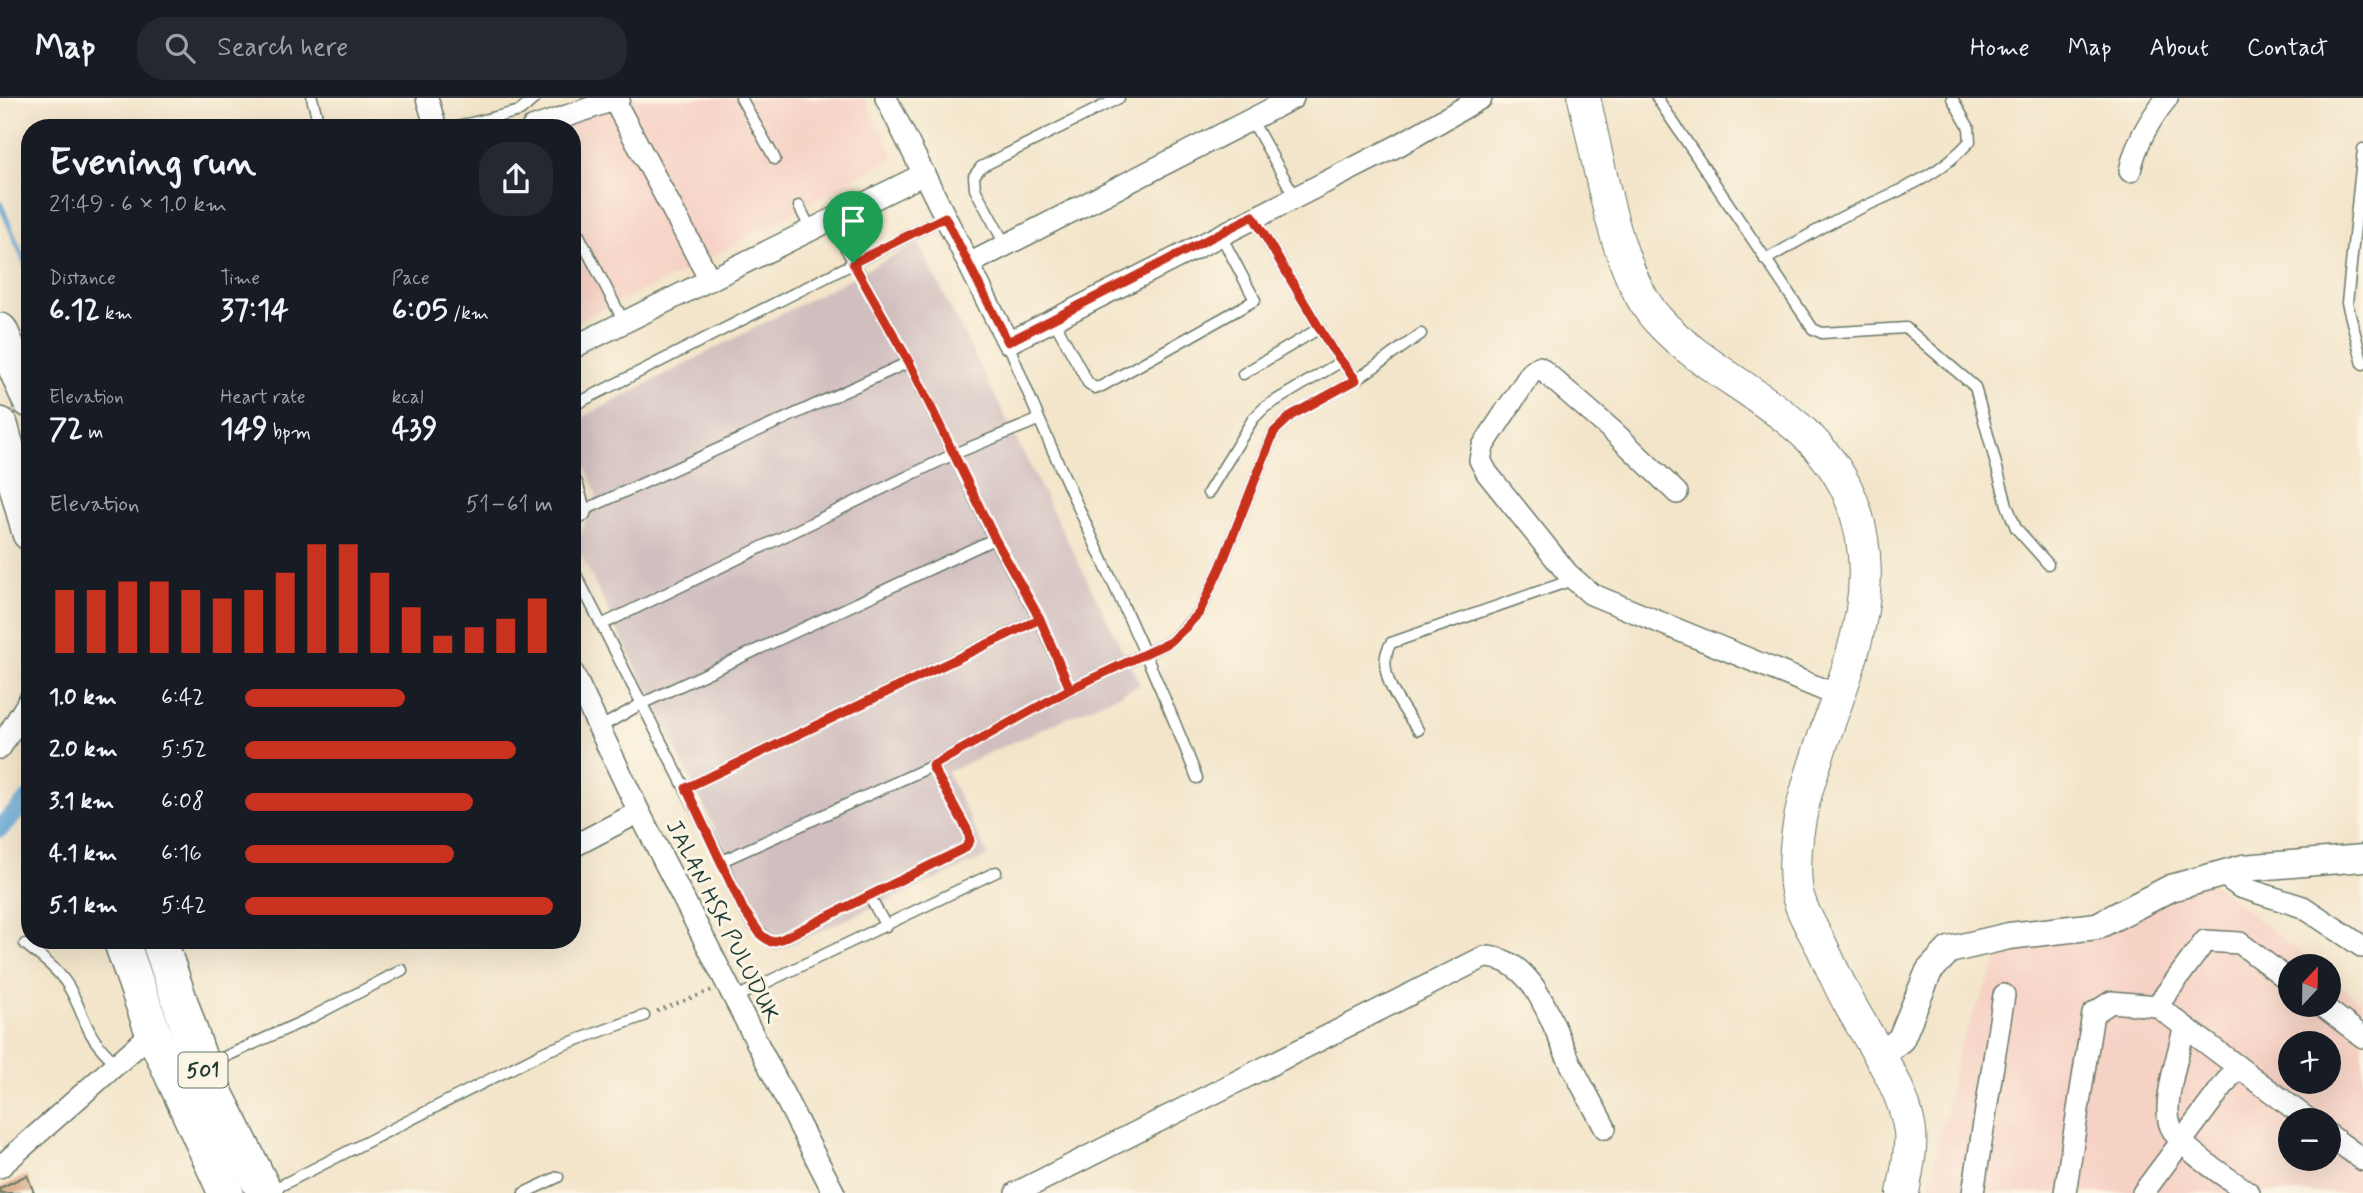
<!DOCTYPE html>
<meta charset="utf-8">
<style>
:root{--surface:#171b24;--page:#242831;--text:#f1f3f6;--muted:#9ea1a6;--line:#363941;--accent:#c8321e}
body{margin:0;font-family:Mynerve,sans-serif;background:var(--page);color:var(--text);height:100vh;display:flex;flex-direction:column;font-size:26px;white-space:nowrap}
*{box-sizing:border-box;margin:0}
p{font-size:23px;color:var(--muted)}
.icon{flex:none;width:38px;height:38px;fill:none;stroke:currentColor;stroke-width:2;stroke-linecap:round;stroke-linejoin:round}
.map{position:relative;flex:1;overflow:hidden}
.side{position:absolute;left:21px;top:21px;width:560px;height:830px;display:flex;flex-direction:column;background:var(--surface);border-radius:28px;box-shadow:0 7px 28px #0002}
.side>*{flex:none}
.needle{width:46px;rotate:22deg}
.buttons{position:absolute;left:2278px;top:856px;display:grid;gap:14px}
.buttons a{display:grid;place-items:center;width:63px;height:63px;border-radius:50%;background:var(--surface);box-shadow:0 7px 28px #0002;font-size:35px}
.pin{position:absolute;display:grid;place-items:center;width:60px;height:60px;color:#fff;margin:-72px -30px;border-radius:50% 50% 50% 0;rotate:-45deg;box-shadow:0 0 7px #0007}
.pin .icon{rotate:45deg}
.round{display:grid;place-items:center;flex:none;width:74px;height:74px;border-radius:28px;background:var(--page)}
.headline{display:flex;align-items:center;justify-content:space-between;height:119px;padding:0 28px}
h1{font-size:38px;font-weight:700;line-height:52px}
.metrics{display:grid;grid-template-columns:repeat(3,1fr);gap:10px;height:119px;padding:7px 28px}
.metrics div{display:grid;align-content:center}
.metrics b{font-size:30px;font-weight:700}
.metrics small{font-size:19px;font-weight:400}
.metrics p{font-size:19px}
.chart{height:196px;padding:14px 28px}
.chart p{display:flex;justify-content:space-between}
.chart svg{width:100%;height:126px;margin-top:7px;stroke:var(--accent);stroke-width:6}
ul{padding:0 28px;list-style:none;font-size:23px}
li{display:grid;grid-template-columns:112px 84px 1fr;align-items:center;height:52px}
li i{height:18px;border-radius:9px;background:var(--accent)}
header{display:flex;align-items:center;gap:42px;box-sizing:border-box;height:98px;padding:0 35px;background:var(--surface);border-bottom:2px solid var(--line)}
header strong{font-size:33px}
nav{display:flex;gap:38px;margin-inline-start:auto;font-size:24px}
.search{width:490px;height:63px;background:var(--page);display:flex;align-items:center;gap:18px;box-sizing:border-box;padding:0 24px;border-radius:28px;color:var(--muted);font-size:26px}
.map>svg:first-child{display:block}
.built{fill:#f6d2c5;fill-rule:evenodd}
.industrial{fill:#d1bfbf}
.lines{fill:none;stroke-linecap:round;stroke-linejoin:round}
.stream{stroke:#5da4d4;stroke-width:5}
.canal{stroke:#5da4d4;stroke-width:19}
.building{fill:#d19f7a}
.service-casing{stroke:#697868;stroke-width:13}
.minor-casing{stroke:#697868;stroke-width:24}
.tertiary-casing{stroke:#697868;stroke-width:29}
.secondary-casing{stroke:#697868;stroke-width:34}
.primary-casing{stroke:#697868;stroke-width:38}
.path{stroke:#697868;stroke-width:3.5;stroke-dasharray:2 5;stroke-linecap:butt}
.service{stroke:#fff;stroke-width:10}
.minor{stroke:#fff;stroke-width:21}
.tertiary{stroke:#fff;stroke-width:26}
.secondary{stroke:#fff;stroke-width:32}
.primary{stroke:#fff;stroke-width:35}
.route-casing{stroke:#fff;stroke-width:14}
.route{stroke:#c8321e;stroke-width:9}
.labels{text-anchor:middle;stroke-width:6;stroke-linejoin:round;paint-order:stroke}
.shield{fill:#fcf5e5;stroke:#617469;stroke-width:2}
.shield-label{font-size:21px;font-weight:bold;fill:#1f3d34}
.street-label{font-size:23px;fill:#1f3d34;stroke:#fcf5e5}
</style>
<header>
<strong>Map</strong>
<div class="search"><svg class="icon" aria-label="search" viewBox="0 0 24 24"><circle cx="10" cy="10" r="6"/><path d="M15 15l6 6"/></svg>Search here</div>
<nav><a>Home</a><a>Map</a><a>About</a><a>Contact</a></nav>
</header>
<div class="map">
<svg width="2363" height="1095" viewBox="0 0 2363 1095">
<rect width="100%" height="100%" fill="#fcf5e5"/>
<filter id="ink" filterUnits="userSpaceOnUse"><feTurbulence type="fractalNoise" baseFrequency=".0143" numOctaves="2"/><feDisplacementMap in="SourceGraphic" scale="14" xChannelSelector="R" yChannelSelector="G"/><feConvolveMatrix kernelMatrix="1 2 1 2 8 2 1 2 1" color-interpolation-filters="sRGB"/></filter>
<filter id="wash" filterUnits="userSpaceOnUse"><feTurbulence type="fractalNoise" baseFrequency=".00686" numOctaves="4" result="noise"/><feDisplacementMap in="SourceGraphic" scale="28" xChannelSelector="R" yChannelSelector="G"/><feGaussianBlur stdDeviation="1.57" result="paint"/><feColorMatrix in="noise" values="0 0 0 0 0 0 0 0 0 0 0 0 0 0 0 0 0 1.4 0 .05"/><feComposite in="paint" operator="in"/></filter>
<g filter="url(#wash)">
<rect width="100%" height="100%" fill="#f3e5ca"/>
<g class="built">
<polygon points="603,0 864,0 894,59 684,174 572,225 572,30 532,30"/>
<path d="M2207 781 2317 868H2291V906H2329V878L2363 905V1095H1928L1959 949 2009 838 2098 828ZM2291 945H2329V984H2291ZM2291 1022H2329V1060H2291Z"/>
</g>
<polygon class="industrial" points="918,145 1140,587 947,674 988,758 775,853 576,447 597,397 572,336 572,325"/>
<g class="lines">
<polyline class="stream" points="0,105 30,177"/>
<polyline class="canal" points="0,730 30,700"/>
</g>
<g id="blocks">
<polygon class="building" points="27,1077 34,1095 0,1095 0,1090"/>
</g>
</g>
<g filter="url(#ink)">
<use href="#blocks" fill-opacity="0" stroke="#697868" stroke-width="2"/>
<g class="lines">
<defs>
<g id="service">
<polyline points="312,0 320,30"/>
<polyline points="741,0 775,61"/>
<polyline points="1657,0 1813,231 1822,235 1906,230 1975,289 2007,407 2016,430 2048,466"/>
<polyline points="1251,21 1294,97"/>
<polyline points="451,30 520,13 535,0"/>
<polyline points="2363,51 2347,205 2363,266"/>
<polyline points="799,108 811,132"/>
<polyline points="1253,118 1330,248 1356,282"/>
<polyline points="830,122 909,264 994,441 1039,521 1070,591"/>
<polyline points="572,124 624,224"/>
<polyline points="1005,146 975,91 974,78 981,69 1119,0"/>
<path d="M1765 162C1792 147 1818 131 1846 117 1891 95 1936 82 1970 43L1969 30 1952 0"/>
<polyline points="1053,221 1088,285 1095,290 1102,288 1255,202 1220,136"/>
<path d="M1008 245C1065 392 1140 532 1197 680"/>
<polyline points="1243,276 1320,230"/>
<polyline points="572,308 945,119"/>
<polyline points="1208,395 1253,321 1265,309 1342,263"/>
<polyline points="580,414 909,264"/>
<path d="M572 469 722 763C734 791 745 826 771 844L782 841 965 750 970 742 968 733 932 668"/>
<polyline points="601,527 954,356 1038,322"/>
<polyline points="599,630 641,606 994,441"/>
<path d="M1418 632C1402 609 1373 573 1391 545L1575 481"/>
<polyline points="686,690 1039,521"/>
<polyline points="722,763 932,668 1070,591 1170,544 1199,515 1221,468 1274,334 1292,317 1356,282 1421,236"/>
<polyline points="869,798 886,828"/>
<path d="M25 846C42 860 61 873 71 893 89 927 85 938 117 966"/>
<polyline points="734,900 996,774"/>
<polyline points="207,967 310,920 402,872"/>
<polyline points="270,1093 546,953 644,918"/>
<polyline points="524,1095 558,1079"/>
</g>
<g id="minor">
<polyline points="427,0 436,30"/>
<polyline points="886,0 1008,245 1399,47 1481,0"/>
<polyline points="614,2 710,182"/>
<polyline points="532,30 619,0"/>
<path d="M2130 73C2136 45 2149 22 2167 0"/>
<polyline points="969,166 1293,0"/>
<polyline points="572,250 924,76"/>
<polyline points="572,387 580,414 572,418"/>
<polyline points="1677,395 1615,335 1539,269 1531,275 1483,348 1480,362 1487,375 1568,476 1591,496 1841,599"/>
<polyline points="572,573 639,714 834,1095"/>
<polyline points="0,650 30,601"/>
<polyline points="572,749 639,714"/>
<polyline points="2221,775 2240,789 2303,809 2363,849"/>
<polyline points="2320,906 2363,939"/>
<polyline points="2157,908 2205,843 2240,845 2291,884"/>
<path d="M2184 931C2179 954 2164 1000 2169 1023 2174 1048 2229 1080 2249 1095"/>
<polyline points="2329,1037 2363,1062"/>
<polyline points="0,1069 153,934"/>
<path d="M1016 1095 1484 859C1535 859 1551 926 1569 962 1580 985 1593 1007 1605 1030"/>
<polyline points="1973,1095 2004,897"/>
<polyline points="2065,1095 2093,916 2111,904 2157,908 2309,1022"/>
<polyline points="2143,1095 2237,969"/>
</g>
<polyline id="tertiary" points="1880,958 1901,941 1929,873 1949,852 2009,838 2097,828 2171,790 2243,770 2363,760"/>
<path id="secondary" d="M1584 0C1599 62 1615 175 1658 222 1717 287 1816 313 1851 401 1905 538 1784 656 1796 787 1798 808 1812 830 1822 849 1831 868 1839 887 1849 905 1871 946 1903 986 1910 1033 1912 1053 1906 1076 1903 1095"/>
<g id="primary">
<polyline points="0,233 30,302"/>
<polyline points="0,327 30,435"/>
<polyline points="121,842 153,934 226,1095"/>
<polyline points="159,842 202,969 265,1095"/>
</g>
</defs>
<use href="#service" class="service-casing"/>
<use href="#minor" class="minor-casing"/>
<use href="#tertiary" class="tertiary-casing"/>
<use href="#secondary" class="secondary-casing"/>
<use href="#primary" class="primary-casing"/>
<polyline class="path" points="657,913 712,892"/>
<use href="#service" class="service"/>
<use href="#minor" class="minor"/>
<use href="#tertiary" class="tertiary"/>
<use href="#secondary" class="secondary"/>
<use href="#primary" class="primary"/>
</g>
</g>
<g class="lines" filter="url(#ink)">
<defs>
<polyline id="route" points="853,165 909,264 995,441 1040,521 1070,591 932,668 968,733 970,743 965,750 782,841 771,844 761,837 743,811 686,690 1040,521 1070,591 1170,544 1186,529 1199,515 1221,468 1274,334 1292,317 1356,282 1330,248 1253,118 1008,244 945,119 853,165"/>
</defs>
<use href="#route" class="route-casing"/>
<use href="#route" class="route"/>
</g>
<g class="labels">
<rect class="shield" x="178.5" y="954.5" width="49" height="35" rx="5"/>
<g class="shield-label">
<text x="203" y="979">501</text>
</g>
<g class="street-label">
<text transform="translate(724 823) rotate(63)" y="8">JALAN HSK PULUDUK</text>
</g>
</g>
</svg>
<div class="buttons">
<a><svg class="needle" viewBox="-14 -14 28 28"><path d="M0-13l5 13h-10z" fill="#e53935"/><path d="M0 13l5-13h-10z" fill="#9ea1a6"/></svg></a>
<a>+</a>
<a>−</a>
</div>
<div class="pin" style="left:853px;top:165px;background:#1e9e55"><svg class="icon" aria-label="arrive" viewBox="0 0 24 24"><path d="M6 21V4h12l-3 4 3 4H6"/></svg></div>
<section class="side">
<div class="headline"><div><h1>Evening run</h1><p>21:49 · 6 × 1.0 km</p></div><a class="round"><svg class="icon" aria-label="share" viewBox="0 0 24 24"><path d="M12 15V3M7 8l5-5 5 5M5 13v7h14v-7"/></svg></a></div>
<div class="metrics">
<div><p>Distance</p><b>6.12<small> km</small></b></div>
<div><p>Time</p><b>37:14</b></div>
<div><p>Pace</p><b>6:05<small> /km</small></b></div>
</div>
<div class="metrics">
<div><p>Elevation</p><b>72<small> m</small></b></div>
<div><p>Heart rate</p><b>149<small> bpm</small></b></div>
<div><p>kcal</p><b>439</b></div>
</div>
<div class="chart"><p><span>Elevation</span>51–61 m</p>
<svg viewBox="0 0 160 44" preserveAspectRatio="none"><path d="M5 44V22M15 44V22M25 44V19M35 44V19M45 44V22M55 44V25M65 44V22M75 44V16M85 44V6M95 44V6M105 44V16M115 44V28M125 44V38M135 44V35M145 44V32M155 44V25"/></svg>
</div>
<ul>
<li><b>1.0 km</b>6:42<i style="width:52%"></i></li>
<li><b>2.0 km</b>5:52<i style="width:88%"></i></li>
<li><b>3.1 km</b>6:08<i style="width:74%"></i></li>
<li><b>4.1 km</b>6:16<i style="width:68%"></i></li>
<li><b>5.1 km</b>5:42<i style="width:100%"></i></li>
</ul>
</section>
</div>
